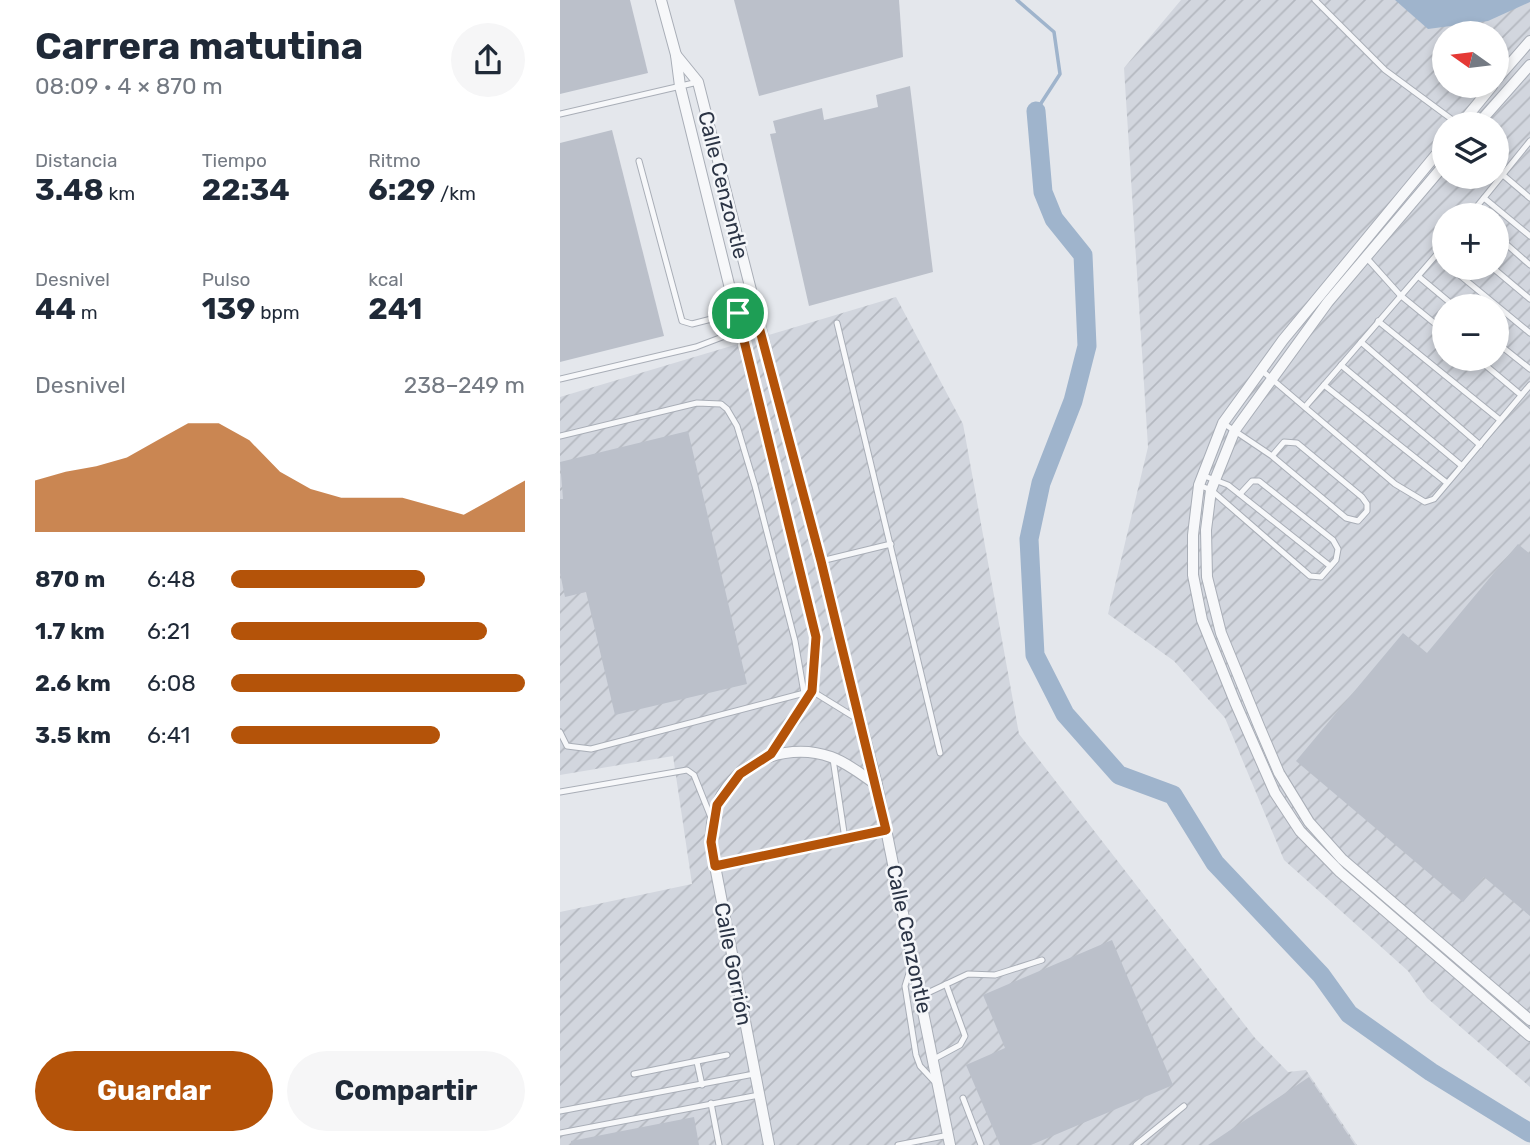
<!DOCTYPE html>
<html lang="es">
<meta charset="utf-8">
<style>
:root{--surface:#fff;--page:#f6f6f7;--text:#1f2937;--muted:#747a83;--accent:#b45309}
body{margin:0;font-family:Rubik,sans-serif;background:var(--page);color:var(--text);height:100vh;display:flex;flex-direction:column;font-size:26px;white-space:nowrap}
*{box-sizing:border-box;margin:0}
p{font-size:23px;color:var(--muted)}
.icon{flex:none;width:38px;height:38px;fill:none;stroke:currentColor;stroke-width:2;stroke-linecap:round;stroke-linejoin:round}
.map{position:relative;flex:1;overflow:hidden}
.drawer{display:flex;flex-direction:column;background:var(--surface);width:560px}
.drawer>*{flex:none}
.needle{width:46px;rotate:284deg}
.controls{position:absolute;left:872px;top:21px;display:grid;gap:14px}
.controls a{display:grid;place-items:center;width:77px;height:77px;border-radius:50%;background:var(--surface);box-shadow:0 4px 10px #0003;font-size:35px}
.pin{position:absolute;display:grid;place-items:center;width:60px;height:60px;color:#fff;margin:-30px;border:4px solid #fff;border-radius:50%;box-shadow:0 2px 7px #0007}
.round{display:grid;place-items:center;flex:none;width:74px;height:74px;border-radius:37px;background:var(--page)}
.summary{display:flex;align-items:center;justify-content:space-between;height:119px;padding:0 35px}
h1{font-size:38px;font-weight:700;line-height:52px}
.stats{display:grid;grid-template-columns:repeat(3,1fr);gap:10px;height:119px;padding:7px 35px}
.stats div{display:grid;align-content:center}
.stats b{font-size:30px;font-weight:700}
.stats small{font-size:19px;font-weight:400}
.stats p{font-size:19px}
.chart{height:196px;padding:14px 35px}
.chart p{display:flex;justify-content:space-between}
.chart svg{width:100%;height:126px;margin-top:7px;fill:var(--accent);opacity:.7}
.action{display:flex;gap:14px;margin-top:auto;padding:14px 35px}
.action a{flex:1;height:80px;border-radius:42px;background:var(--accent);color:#fff;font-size:28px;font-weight:700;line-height:80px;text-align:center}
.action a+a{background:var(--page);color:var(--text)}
ul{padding:0 35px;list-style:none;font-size:23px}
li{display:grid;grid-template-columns:112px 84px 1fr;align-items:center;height:52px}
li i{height:18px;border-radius:9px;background:var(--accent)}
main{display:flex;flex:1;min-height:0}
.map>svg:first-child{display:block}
.industrial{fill:url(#industrial-furrows);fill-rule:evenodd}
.water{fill:#9fb4cc}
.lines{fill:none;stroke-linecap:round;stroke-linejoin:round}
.stream{stroke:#9fb4cc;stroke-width:3.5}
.river{stroke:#9fb4cc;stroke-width:19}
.building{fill:#bbc0ca}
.lane-casing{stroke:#a9aeb7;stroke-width:7}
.street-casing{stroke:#a9aeb7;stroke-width:12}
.lane{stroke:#f7f8fa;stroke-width:5}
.street{stroke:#f7f8fa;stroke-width:10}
.route-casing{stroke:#fff;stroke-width:14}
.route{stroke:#b45309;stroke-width:9}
.labels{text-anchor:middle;stroke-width:5;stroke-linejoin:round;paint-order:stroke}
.street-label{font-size:21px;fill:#2b3445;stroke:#f4f6f9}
</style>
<main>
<section class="drawer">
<div class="summary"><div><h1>Carrera matutina</h1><p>08:09 · 4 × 870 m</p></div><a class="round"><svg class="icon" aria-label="share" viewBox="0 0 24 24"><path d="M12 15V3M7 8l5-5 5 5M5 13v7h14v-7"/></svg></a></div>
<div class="stats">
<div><p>Distancia</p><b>3.48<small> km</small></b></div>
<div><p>Tiempo</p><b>22:34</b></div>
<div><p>Ritmo</p><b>6:29<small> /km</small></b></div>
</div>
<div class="stats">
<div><p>Desnivel</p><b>44<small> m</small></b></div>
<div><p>Pulso</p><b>139<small> bpm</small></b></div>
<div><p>kcal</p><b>241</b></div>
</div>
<div class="chart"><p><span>Desnivel</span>238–249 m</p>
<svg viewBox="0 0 160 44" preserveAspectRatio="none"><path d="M0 44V26L10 23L20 21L30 18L40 12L50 6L60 6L70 12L80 23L90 29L100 32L110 32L120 32L130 35L140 38L150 32L160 26V44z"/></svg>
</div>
<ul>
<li><b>870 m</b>6:48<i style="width:66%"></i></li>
<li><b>1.7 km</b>6:21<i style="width:87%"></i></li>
<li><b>2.6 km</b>6:08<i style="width:100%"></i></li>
<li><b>3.5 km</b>6:41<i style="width:71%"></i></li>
</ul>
<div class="action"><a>Guardar</a><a>Compartir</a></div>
</section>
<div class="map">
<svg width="970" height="1145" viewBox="0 0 970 1145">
<defs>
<pattern id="industrial-furrows" width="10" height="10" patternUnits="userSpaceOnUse" patternTransform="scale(1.75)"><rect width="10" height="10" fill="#d2d6de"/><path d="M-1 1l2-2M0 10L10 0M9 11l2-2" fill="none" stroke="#b4b8c0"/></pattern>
</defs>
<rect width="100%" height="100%" fill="#e4e7ec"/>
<g class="industrial">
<path d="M621 0H970V1087L867 998 848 971 724 860 665 718 614 661 548 614 588 447 564 68ZM884 33H936V86H884ZM884 124H936V177H884ZM884 215H936V268H884ZM884 306H936V359H884Z"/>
<polygon points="336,297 403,424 459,734 695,1038 728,1072 746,1070 797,1145 0,1145 0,912 132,884 113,756 0,775 0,397"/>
</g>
<polygon class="water" points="835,0 970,0 970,2 928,21 868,29"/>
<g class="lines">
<polyline class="stream" points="457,0 494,32 500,74 476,111"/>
<polyline class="river" points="476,111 483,192 494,219 523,255 527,346 513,401 481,483 469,539 475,655 505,714 559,775 613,795 655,863 761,975 789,1014 871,1072 970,1133"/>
</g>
<g class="building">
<polygon points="0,0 70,0 88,73 0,94"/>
<polygon points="174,0 339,0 343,57 199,96"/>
<polygon points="350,86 373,272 249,306 210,134 216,133 213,121 262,108 264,120 318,107 316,95"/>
<polygon points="52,130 104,336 0,362 0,143"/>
<polygon points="128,431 187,684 55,715 26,592 5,597 0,573 0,499 3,499 0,462"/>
<polygon points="958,544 970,554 970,916 924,877 903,902 736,761 843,633 867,653"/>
<polygon points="552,940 613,1085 471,1145 440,1145 406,1065 445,1048 423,995"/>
<polygon points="749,1077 795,1145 648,1145"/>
<polygon points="134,1117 139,1145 11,1145 11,1141"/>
</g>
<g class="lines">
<defs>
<g id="lane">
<polyline points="755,0 825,70 898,124"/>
<polyline points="0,114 138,82"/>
<polyline points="79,161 122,321 132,324 194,308"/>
<polyline points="936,169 970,198"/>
<polyline points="924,198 970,236"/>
<polyline points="910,215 970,141"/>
<polyline points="936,235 970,265"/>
<polyline points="805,256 840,295 884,331"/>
<polyline points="891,268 970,333"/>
<polyline points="933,268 970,299"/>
<polyline points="858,276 894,306"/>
<polyline points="818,321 940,420"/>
<polyline points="277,323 380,753"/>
<polyline points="801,342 920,445"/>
<polyline points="936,342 970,369"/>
<polyline points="918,359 961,395"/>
<polyline points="781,365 902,466"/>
<polyline points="700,369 835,484 865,502 874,499 970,385"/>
<polyline points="0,379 136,347 199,323"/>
<polyline points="764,385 887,483"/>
<polyline points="745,407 884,246"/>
<polyline points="663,423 712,456 786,518 798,521 807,511 807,504 802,497 737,443 724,442 712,456"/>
<polyline points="0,436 137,403 161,404 167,409 177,426 195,486 235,641 244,693"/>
<polyline points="642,475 668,485 770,566"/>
<polyline points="639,485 651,490 750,576 761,577 776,560 778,549 773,540 699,481 692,481 680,494"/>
<polyline points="261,561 331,544"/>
<polyline points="0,732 7,746 31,749 252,691 299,720"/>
<polyline points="273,759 285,839"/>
<polyline points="0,792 127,770 134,775 152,820"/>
<polyline points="155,866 326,830"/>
<polyline points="351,967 345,986 356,1055 360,1066 374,1081"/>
<polyline points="361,996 408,974 435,975 482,960"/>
<polyline points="374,1059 400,1045 405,1036 386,984"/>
<polyline points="137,1062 142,1085"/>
<polyline points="74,1074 167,1055"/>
<polyline points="403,1098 421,1145"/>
<polyline points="151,1103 159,1145"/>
<polyline points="0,1111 194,1074"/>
<polyline points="0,1133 199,1095"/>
<polyline points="338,1145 389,1135"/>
<polyline points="576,1145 624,1106"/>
</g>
<g id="street">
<polyline points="101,0 116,55 120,86 256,637 252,691 211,754"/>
<polyline points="116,55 138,82 317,785 390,1145"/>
<polyline points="936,80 970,41"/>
<polyline points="901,124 932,86"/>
<polyline points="918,124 970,65"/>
<polyline points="884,145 723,340 663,423 639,485 633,535 633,575 642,620 675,702 715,793 740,831 780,872 970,1036"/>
<polyline points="884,165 768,302 675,430 651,490 646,530 647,577 661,633 699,726 719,773 749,822 782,859 970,1020"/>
<path d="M209 1145 155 866C153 851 150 837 152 823 160 768 222 739 271 757 288 763 302 775 317 785"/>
</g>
</defs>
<use href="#lane" class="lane-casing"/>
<use href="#street" class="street-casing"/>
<use href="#lane" class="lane"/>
<use href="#street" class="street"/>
</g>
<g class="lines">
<defs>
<polygon id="route" points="194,308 261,561 326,830 155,866 151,842 157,805 180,774 211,754 252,691 256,637 179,320 178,313"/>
</defs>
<use href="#route" class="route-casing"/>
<use href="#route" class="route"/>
</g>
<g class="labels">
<g class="street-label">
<text transform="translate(163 185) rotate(76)" y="7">Calle Cenzontle</text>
<text transform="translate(349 939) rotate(78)" y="7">Calle Cenzontle</text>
<text transform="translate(173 964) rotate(79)" y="7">Calle Gorrión</text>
</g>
</g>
</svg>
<div class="controls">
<a><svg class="needle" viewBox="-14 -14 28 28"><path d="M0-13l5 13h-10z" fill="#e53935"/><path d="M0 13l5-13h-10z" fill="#747a83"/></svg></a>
<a><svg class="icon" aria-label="layers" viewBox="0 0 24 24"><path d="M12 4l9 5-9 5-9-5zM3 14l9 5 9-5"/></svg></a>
<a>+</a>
<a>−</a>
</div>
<div class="pin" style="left:178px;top:313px;background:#1e9e55"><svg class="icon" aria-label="arrive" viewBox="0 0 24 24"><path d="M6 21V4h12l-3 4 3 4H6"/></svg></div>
</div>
</main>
